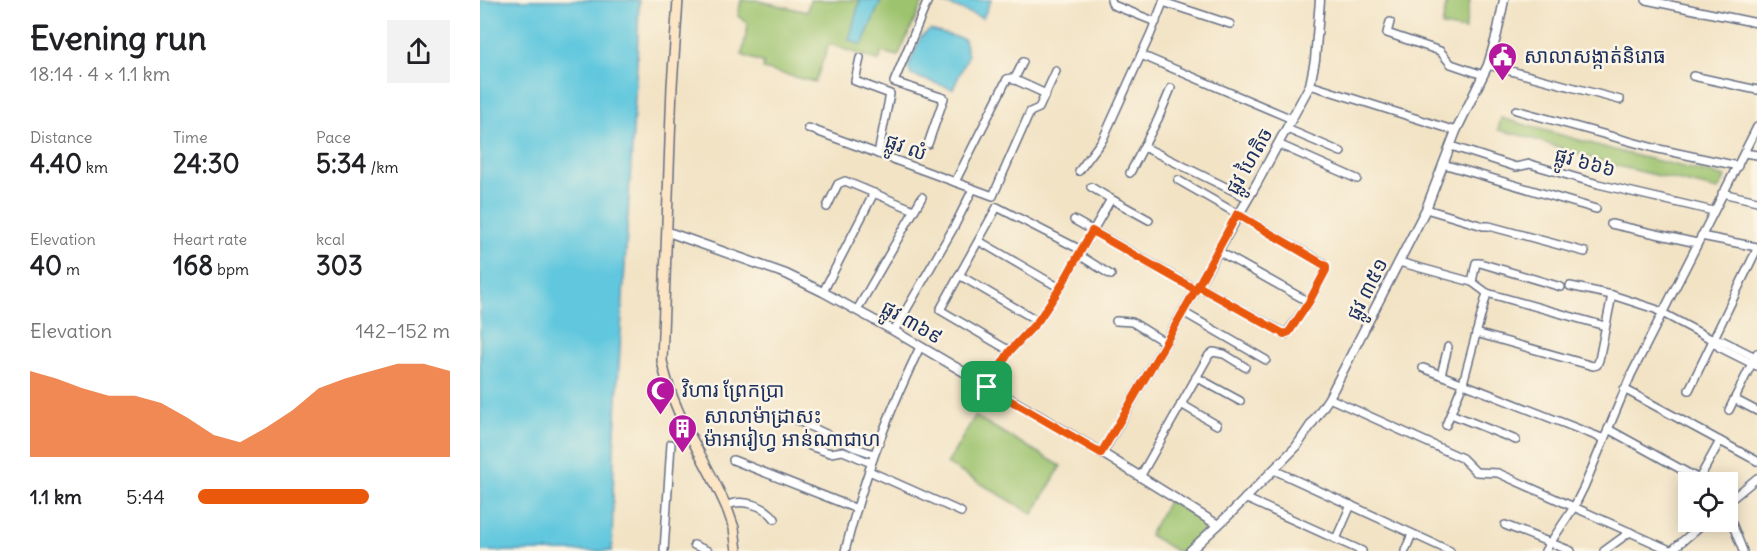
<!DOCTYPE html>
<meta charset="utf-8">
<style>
:root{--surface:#fff;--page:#f2f2f2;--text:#202124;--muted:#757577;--accent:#ea580c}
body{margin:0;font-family:Delius,"Noto Sans Khmer",sans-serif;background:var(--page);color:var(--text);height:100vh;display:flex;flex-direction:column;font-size:22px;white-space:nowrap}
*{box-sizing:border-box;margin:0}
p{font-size:20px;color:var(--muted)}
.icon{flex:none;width:33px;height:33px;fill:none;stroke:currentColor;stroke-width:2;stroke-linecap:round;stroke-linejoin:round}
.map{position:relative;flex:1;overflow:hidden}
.drawer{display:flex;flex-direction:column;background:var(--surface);width:480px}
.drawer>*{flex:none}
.buttons{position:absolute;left:1198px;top:472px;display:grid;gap:12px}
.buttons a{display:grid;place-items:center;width:60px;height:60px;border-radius:0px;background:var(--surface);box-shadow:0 3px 15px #0003;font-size:30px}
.pin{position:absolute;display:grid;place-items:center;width:51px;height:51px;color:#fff;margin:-26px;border-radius:12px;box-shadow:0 3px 9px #0006}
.round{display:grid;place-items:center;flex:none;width:63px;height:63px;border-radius:0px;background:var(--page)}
.head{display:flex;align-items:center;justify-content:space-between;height:102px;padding:0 30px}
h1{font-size:33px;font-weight:800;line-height:45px}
.metrics{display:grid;grid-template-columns:repeat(3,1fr);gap:9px;height:102px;padding:6px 30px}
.metrics div{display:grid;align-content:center}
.metrics b{font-size:26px;font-weight:800}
.metrics small{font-size:16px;font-weight:400}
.metrics p{font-size:16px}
.chart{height:168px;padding:12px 30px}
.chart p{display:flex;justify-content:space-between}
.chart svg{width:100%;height:108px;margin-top:6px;fill:var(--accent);opacity:.7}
ul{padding:0 30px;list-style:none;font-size:20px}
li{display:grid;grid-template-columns:96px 72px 1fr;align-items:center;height:45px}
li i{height:15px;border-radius:8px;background:var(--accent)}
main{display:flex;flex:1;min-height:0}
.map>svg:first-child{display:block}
.green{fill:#9dc36e;stroke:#5c7966;stroke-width:1.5}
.water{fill:#61c7de;stroke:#3e7b9e;stroke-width:1.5}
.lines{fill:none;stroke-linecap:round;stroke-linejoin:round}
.minor-casing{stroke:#666e82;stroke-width:10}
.tertiary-casing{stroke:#666e82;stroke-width:11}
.secondary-casing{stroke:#666e82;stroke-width:12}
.minor{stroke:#fff;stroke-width:7}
.tertiary{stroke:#fff;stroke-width:8}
.secondary{stroke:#fce5c4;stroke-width:9}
.route-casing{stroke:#fff;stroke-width:12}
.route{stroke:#ea580c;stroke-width:8}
.labels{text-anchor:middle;stroke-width:5;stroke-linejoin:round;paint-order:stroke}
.poi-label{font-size:20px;fill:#1b2f5e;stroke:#fcf5e5;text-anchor:start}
.street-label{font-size:20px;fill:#1b2f5e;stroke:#fcf5e5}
</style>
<main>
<section class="drawer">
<div class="head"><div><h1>Evening run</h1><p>18:14 · 4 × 1.1 km</p></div><a class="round"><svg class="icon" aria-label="share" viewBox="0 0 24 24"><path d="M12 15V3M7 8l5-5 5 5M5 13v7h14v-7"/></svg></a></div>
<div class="metrics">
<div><p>Distance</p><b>4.40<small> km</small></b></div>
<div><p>Time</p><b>24:30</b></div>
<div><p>Pace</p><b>5:34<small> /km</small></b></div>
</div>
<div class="metrics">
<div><p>Elevation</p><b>40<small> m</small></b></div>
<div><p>Heart rate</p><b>168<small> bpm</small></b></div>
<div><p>kcal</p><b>303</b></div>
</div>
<div class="chart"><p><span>Elevation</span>142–152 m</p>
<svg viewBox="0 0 160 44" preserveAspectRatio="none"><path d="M0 44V9L10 12L20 16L30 19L40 19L50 22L60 28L70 35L80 38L90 32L100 25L110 16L120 12L130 9L140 6L150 6L160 9V44z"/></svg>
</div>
<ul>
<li><b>1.1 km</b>5:44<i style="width:68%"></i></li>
</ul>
</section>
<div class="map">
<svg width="1277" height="551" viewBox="0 0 1277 551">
<rect width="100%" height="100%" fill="#fcf5e5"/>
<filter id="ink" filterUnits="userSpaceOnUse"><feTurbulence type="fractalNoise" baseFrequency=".0167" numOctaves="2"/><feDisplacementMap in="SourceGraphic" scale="12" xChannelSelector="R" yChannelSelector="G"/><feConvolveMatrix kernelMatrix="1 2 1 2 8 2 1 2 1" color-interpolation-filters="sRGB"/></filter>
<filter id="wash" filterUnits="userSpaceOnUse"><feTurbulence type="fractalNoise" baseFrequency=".008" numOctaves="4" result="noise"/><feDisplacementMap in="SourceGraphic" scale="24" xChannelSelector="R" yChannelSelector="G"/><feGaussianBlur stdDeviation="1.35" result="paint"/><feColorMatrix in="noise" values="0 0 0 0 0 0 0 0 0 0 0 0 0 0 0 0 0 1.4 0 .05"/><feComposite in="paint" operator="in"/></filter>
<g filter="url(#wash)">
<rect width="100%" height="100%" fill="#f2e3c5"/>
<g class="green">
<polygon points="261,0 276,0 327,12 330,0 444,0 418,56 402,52 399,61 349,44 335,82 283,69 284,63 262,55 268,24 258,16"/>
<polygon points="967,0 990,0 985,30 962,26"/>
<polygon points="1021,118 1145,153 1246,177 1238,190 1129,164 1044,136 1018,130"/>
<polygon points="495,416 581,466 553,514 467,464"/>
<path d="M689 500 725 522C727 534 712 543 703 551H696L669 535Z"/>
</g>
<g class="water">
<polygon points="0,0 159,0 157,63 134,449 132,551 0,551"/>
<polygon points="380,0 401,0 382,45 369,40"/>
<polygon points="459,0 511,0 503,18 458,1"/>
<polygon points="450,30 484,39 488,56 473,89 431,75 428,67 441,37"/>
</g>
</g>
<g filter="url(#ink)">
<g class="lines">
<defs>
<g id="minor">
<polyline points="631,0 633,5 676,22"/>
<polyline points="1166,0 1277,23"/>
<polyline points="683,2 750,24"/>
<polyline points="910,22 907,33 960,51 971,64 1003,75"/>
<polyline points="661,55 812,119"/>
<polyline points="380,58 375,81 410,94 398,154"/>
<polyline points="1008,65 1140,100"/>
<polyline points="1213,76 1277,90"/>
<polyline points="534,80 543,62"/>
<polyline points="830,85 976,131"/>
<polyline points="1036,110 1174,148 1258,166"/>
<polyline points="328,128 513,196 550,112 559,108 576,71"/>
<polyline points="807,129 861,152"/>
<polyline points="448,144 464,98 414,82 448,0"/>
<polyline points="798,144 877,179"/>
<polyline points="971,146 1036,167 1050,164 1118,184 1233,211"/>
<polyline points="664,147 768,198"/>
<polyline points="1264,153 1277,155"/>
<polyline points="963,164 1116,209"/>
<polyline points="599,171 623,139 671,33 684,0"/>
<polyline points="650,173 678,119 691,88"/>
<polyline points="698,180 843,263 846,270 829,302 806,334 718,286"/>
<polyline points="475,182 527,79 531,78 566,94"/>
<polyline points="611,187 631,199"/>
<polyline points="1242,193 1277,201"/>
<polyline points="347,207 358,184 365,181 434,210"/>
<polyline points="946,209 1003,226 1009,226 1105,252"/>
<polyline points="594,220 716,289"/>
<polyline points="1131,224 1217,243"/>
<polyline points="1221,236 1277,247"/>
<polyline points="499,241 580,288"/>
<polyline points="738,251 829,302"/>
<polyline points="599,255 631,275"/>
<polyline points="919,262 992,282 1007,293 1125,326"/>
<polyline points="479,275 558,321"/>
<polyline points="992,282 996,263 1000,263 1081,287"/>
<polyline points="1090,286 1132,295 1175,309 1233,340 1239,347 1277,366"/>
<polyline points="343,292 394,193"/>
<polyline points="377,310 442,197"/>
<polyline points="703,312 786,360"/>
<polyline points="636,321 652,322 686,343"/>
<polyline points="414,331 474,227 493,189"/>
<polyline points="996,333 1113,366 1117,365 1119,360 1132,295"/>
<polyline points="1233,340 1243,341 1277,358"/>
<polyline points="530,351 460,310 517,207 601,250"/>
<polyline points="943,368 1124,439"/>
<polyline points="961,375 968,347"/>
<polyline points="716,377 760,401"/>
<polyline points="507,387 530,351 558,321 580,288 631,199 669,220"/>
<polyline points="1144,389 1277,461"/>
<polyline points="1209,390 1277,249"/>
<polyline points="849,398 982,458 996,472 1018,473 1192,551"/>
<polyline points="1254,399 1277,411"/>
<polyline points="701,404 737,425"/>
<polyline points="1249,410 1277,353"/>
<polyline points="971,414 1036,440"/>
<polyline points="314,419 376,448 394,454"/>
<polyline points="966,425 983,383 1007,293"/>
<polyline points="1128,429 1226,483"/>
<polyline points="330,446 350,453 363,451 391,463"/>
<polyline points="253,460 377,509"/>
<polyline points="794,470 970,551"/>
<polyline points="389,471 481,512"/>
<polyline points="660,477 729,355 733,352 744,354 765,367"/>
<polyline points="1219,479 1240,441"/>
<polyline points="765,498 882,551"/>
<polyline points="1248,502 1277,478"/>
<path d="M246 506C261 498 285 505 295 519"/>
<polyline points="1248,513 1263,551"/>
<polyline points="1025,525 1091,551"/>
<polyline points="856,539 871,505"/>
<polyline points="214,545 228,551"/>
<polyline points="184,551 191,444"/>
<path d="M365 551C383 480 408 413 440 347"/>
<polyline points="925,551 932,534"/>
<polyline points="1065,551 1094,507 1104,487 1151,375 1277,127"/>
<polyline points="1124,551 1150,532"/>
<polyline points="1191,551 1225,522"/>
</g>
<g id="tertiary">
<polyline points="188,232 306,274 343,292 414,331 622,453 738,525"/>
<polyline points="622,453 777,183 830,85 835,60 840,0"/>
<polyline points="710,551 752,512 816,447 849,398 946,209 976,131 1008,65 1017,34 1024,0"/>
</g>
<path id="secondary" d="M198 0 192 86 182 361C193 417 227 460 248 511L254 528 257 551"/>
</defs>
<use href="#minor" class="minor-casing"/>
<use href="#tertiary" class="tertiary-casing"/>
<use href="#secondary" class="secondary-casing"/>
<use href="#minor" class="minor"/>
<use href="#tertiary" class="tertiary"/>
<use href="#secondary" class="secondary"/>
</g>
</g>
<g class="lines" filter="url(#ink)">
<defs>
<path id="route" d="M507 387 621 453C668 374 714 295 757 214L846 266V270L829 302 809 332 804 334 718 286 716 290 612 231 580 288 558 321 530 351 507 387"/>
</defs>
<use href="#route" class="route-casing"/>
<use href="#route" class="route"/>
</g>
<defs>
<symbol id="civic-pin" viewBox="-11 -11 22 30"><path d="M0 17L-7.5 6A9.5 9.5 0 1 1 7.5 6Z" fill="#b5179e" stroke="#fcf5e5"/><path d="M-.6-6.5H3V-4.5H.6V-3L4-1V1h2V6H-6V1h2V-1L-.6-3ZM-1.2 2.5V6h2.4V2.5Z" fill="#fff"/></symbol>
<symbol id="mosque-pin" viewBox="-11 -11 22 30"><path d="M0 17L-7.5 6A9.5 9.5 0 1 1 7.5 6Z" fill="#b5179e" stroke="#fcf5e5"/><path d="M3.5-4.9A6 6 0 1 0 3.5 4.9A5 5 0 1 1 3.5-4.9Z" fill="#fff"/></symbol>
<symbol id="building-pin" viewBox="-11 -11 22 30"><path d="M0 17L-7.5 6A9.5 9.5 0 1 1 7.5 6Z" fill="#b5179e" stroke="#fcf5e5"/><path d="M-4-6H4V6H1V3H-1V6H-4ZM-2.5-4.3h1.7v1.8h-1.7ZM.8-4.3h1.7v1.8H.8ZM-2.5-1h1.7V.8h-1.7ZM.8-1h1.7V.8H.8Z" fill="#fff"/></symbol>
</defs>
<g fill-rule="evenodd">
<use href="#civic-pin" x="1006" y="40" width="33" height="45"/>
<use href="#mosque-pin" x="164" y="374" width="33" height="45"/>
<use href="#building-pin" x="186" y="412" width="33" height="45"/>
</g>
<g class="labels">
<g class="poi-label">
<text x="1044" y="63">សាលាសង្កាត់និរោធ</text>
<text x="202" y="397">វិហារ ព្រែកប្រា</text>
<text x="224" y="423">សាលាម៉ាដ្រាសះ<tspan x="224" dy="23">ម៉ាអារៀហ្វ អាន់ណាជាហ</tspan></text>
</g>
<g class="street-label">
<text transform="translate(426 147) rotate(20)" y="7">ផ្លូវ លំ</text>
<text transform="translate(769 161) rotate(-60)" y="7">ផ្លូវ ហៃតិច</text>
<text transform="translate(1105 162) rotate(15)" y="7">ផ្លូវ ៦៦៦</text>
<text transform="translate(887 289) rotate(-63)" y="7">ផ្លូវ ៣៥១</text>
<text transform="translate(432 322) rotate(30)" y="7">ផ្លូវ ៣៦៩</text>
</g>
</g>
</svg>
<div class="buttons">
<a><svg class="icon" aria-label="locate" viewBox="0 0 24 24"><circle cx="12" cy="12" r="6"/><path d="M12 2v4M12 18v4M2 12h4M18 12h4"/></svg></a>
</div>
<div class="pin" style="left:507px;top:387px;background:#1e9e55"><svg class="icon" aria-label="arrive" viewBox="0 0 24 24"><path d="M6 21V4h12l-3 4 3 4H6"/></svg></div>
</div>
</main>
